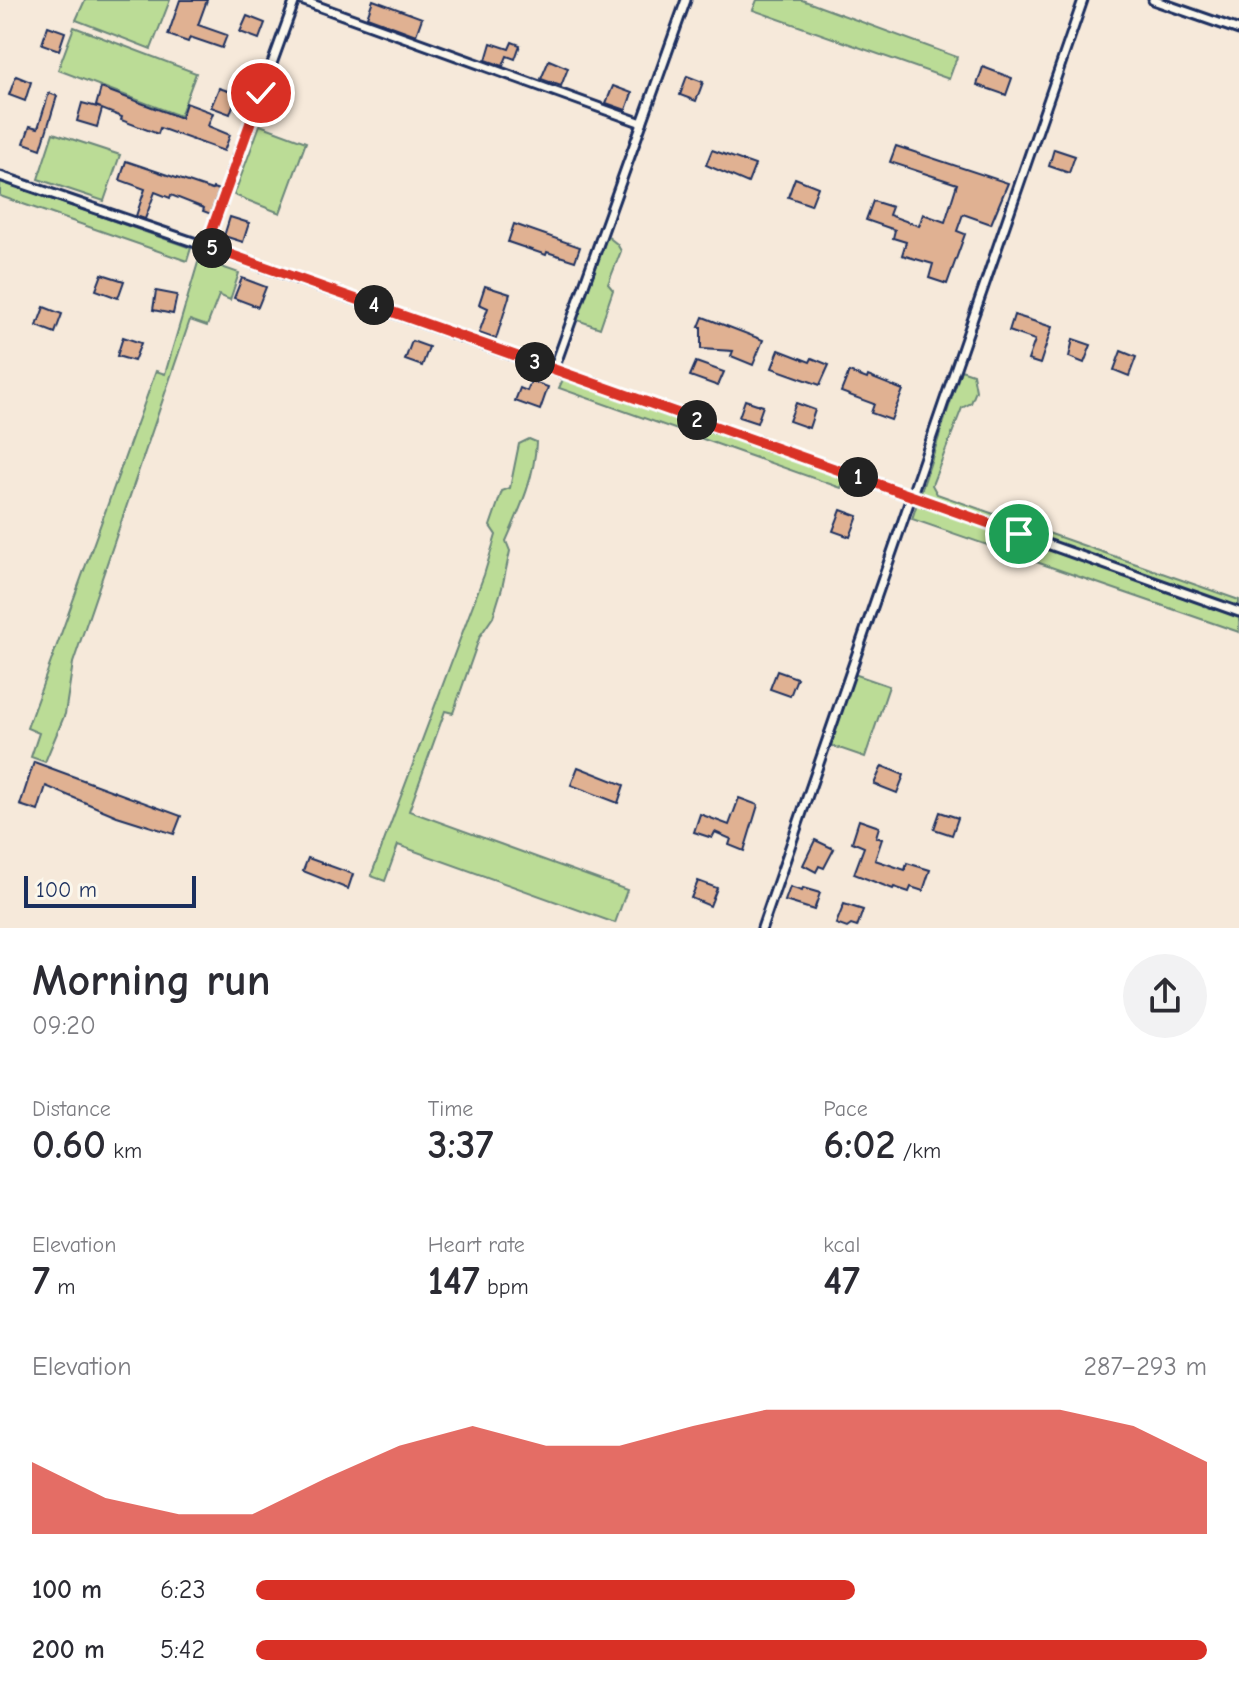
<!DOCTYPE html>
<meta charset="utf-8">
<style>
:root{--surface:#fff;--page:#f2f2f3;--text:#2b2b33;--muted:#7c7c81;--accent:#d93025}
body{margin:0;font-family:"Comic Neue",sans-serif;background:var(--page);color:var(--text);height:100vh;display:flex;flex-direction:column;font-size:30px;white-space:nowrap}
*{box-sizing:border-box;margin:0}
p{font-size:26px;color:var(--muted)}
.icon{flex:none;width:44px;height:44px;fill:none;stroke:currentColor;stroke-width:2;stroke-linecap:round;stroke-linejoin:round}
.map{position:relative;height:928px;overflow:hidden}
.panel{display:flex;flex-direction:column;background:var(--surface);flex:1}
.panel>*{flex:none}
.scale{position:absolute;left:24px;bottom:20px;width:172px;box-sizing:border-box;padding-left:8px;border:4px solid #1b2f5e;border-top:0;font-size:22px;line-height:28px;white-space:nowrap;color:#1b2f5e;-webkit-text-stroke:6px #fbf7ec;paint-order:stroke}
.pin{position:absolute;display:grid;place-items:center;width:68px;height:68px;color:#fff;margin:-34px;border:4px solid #fff;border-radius:50%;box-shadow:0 2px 8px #0007}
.km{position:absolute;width:40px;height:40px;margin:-20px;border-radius:50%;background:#222;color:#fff;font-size:22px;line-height:40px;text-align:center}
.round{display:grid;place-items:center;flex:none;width:84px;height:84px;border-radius:42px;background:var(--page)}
.head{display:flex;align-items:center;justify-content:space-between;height:136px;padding:0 32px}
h1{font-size:44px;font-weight:700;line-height:60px}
.metrics{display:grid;grid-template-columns:repeat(3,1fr);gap:12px;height:136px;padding:8px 32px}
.metrics div{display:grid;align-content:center}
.metrics b{font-size:40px;font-weight:700}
.metrics small{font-size:22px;font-weight:400}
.metrics p{font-size:22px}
.chart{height:224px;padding:16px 32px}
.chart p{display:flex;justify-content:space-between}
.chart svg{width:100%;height:144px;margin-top:8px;fill:var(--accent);opacity:.7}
ul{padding:0 32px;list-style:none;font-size:26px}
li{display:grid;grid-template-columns:128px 96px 1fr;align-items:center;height:60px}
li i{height:20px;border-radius:10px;background:var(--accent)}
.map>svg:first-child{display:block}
.green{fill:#bbdc96;stroke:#6b867a;stroke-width:2}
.building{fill:#e0b192;stroke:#1b2f5e;stroke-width:2}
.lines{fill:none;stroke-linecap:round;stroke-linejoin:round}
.lane-casing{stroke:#1b2f5e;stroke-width:13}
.lane{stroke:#fbf7ec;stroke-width:7}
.route-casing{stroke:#fff;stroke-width:16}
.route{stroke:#d93025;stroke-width:10}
</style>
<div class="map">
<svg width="1239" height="928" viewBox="0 0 1239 928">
<rect width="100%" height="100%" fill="#f6e9da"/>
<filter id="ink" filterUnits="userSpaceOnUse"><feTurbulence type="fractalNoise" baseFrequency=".0125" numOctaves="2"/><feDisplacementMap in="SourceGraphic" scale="16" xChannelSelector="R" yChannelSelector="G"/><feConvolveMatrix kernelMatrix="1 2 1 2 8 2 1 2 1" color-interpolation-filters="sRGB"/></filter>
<g filter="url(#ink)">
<g class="green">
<polygon points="85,0 170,0 151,49 76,20"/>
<polygon points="757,0 802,0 957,57 949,79 753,10"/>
<polygon points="74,27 196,73 180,116 58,70"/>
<polygon points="260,125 306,142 280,213 234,195"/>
<polygon points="53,133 120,155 104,201 38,179"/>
<polygon points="0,181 191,248 187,261 0,196"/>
<polygon points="607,236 617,244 621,251 608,284 613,290 600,328 577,320"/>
<polygon points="199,259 239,273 230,300 219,295 207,326 190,320 73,663 65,714 45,762 31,757 39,733 27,728 156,371 165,374"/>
<polygon points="961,370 973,374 976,391 971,403 962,408 932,485 937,494 1239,600 1239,632 912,519"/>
<polygon points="564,377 845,477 841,488 559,388"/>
<path d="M529 439 536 442C535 477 520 509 506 541L510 551 502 588 493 617 480 636 453 713 445 711 409 811 627 890 615 923 398 845 385 881 371 876 484 575 496 535 490 526 502 491 510 488 519 444Z"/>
<polygon points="854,674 889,686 865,757 830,745"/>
</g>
<g class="building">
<polygon points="180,0 207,0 198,25 227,35 222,48 190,37 188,42 168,35"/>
<polygon points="373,0 422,18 416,35 367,17"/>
<polygon points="247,16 265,23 259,39 240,32"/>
<polygon points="48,26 65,32 59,50 42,44"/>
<polygon points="512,42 520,45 515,59 507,56 503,66 486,60 491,43 509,49"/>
<polygon points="549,60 568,68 561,86 541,79"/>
<polygon points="983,67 1012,78 1006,95 977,85"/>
<polygon points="16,76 31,82 25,101 9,95"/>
<polygon points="687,76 703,82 696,101 680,95"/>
<polygon points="613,86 632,93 626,110 606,103"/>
<polygon points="101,88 181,118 186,103 213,113 208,126 230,135 224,151 160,128 158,134 121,120 122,117 102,109 97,127 77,121 82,103 101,108 96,106"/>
<polygon points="219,88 237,94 230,114 211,107"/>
<polygon points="49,93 57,96 41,149 24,143 30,126 38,128"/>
<polygon points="896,146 1008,183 991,224 963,214 957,231 965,234 947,284 929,278 933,264 902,255 906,242 893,238 895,230 866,220 873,201 892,207 889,215 919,226 923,214 945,222 957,184 890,162"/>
<polygon points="1054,149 1075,156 1069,173 1049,166"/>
<polygon points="712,150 755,165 748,183 706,165"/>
<polygon points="126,161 212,190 213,188 219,190 211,214 203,211 204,208 171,195 170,198 155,192 145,219 136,216 145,189 120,180"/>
<polygon points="795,178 818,187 811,205 788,197"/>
<polygon points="230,217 249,223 243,242 224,236"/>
<polygon points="514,224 580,247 575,261 547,252 546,255 508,242"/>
<polygon points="102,274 124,281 118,298 96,290"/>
<polygon points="242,278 266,287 258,307 234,298"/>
<polygon points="485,286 510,294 496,339 479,333 488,308 479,304"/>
<polygon points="156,291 177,295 173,314 153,310"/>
<polygon points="44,307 62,314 55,333 37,326"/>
<polygon points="1014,315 1052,327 1040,364 1028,360 1035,340 1009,331"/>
<polygon points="703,317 763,340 753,365 731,356 733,351 701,349 701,327 699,327"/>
<polygon points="123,337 141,343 134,361 117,356"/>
<polygon points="1073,339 1091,345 1084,363 1069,357"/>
<polygon points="412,341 429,347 422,366 405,360"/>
<polygon points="779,350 810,362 812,358 829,365 820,385 772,368"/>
<polygon points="1121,351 1136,357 1129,376 1114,370"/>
<polygon points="696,362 724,372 718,386 690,376"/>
<polygon points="849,372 867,379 868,376 903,390 891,420 871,413 874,404 841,392"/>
<polygon points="531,381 548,387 540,410 515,401 520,388 527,391"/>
<polygon points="745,400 763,406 757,423 739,417"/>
<polygon points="796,403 815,410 809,428 789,421"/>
<polygon points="841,510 858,516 850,537 833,531"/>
<polygon points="777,671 797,678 790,696 770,689"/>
<polygon points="34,762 181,816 174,834 117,816 46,786 38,811 20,805"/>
<polygon points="882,766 904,775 897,793 874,784"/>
<polygon points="578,767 624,785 618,803 571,785"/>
<polygon points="739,798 758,805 744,851 729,845 731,839 715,832 712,838 694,832 700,814 729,825"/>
<polygon points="940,812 958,818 952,835 934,829"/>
<polygon points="859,820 879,827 876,837 882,839 875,860 905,870 907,863 930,870 923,891 911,887 909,892 894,887 893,889 854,874 864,847 852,842"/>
<polygon points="815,840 834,849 824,868 819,866 816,872 803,865"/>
<polygon points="308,858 353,874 348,889 303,871"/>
<polygon points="698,881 717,888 710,906 691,898"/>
<polygon points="790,887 802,891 803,888 820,893 814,910 785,901"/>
<polygon points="844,904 863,910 857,927 851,925 847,928 836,924"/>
</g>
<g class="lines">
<defs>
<g id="lane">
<polyline points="301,0 642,123"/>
<polyline points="1153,0 1239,30"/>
<polyline points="0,176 199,244 1239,612"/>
<polyline points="206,246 295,0"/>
<polyline points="554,369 686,0"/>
<polyline points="762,928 1083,0"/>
</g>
</defs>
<use href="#lane" class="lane-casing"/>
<use href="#lane" class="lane"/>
</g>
</g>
<g class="lines" filter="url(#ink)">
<defs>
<polyline id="route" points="261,93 206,246 1019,534"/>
</defs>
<use href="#route" class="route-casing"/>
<use href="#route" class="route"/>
</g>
</svg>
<div class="scale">100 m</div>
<div class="pin" style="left:1019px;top:534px;background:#1e9e55"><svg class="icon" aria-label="arrive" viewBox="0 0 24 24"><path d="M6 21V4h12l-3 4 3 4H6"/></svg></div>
<div class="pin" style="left:261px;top:93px;background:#d93025"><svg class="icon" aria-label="check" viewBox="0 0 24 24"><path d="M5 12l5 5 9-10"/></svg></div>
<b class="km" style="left:858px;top:477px">1</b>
<b class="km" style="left:697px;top:420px">2</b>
<b class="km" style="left:535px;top:362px">3</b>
<b class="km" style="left:374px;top:305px">4</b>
<b class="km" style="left:212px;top:248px">5</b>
</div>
<section class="panel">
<div class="head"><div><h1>Morning run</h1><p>09:20</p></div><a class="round"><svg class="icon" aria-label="share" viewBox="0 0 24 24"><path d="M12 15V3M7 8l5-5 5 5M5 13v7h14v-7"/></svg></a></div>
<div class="metrics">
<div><p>Distance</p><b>0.60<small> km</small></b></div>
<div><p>Time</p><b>3:37</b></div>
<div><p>Pace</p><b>6:02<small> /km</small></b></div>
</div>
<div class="metrics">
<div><p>Elevation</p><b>7<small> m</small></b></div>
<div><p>Heart rate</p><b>147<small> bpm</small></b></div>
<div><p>kcal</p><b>47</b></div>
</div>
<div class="chart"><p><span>Elevation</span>287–293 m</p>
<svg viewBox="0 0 160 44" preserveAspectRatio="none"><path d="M0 44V22L10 33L20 38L30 38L40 27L50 17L60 11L70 17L80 17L90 11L100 6L110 6L120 6L130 6L140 6L150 11L160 22V44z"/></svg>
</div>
<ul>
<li><b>100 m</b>6:23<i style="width:63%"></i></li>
<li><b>200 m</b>5:42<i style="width:100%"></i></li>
</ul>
</section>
